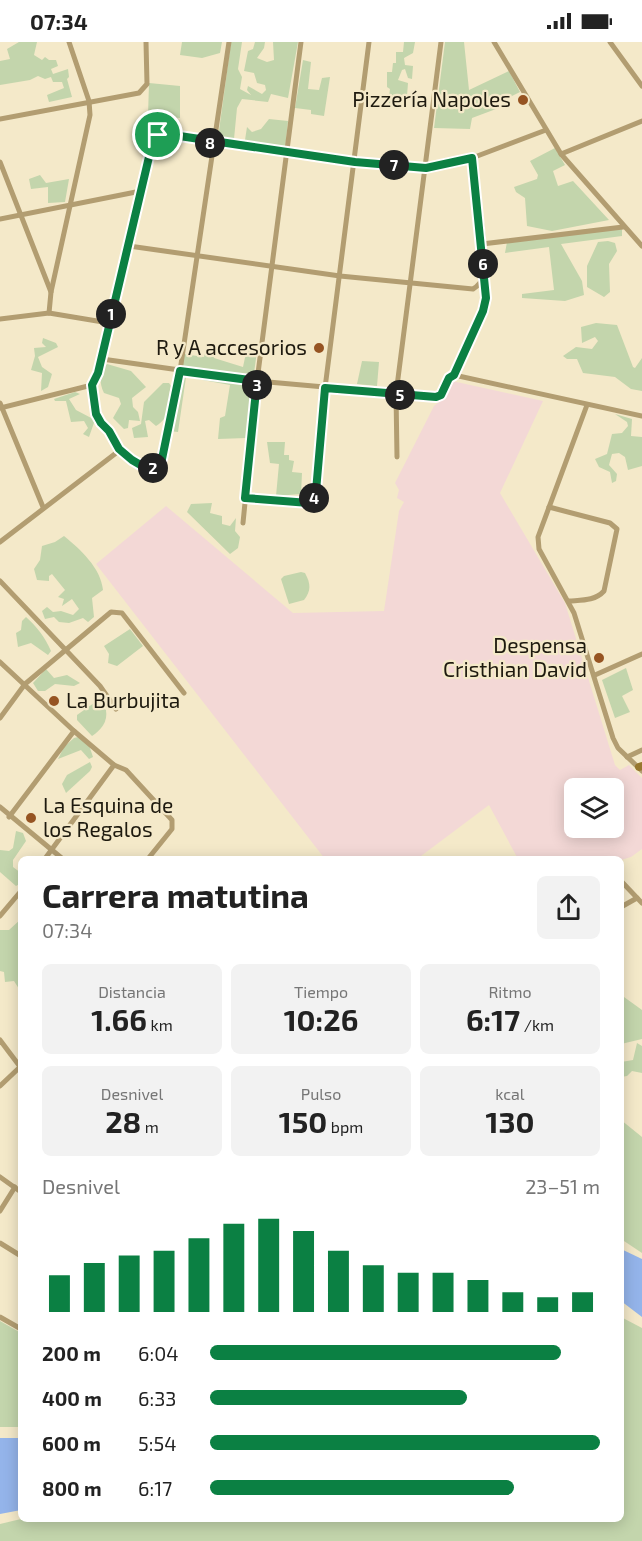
<!DOCTYPE html>
<html lang="es">
<meta charset="utf-8">
<style>
:root{--surface:#fff;--page:#f2f2f2;--text:#222;--muted:#767676;--accent:#0b8043}
body{margin:0;font-family:"Exo 2",sans-serif;background:var(--page);color:var(--text);height:100vh;display:flex;flex-direction:column;font-size:22px;white-space:nowrap}
*{box-sizing:border-box;margin:0}
p{font-size:20px;color:var(--muted)}
.icon{flex:none;width:33px;height:33px;fill:none;stroke:currentColor;stroke-width:2;stroke-linecap:round;stroke-linejoin:round}
.map{position:relative;flex:1;overflow:hidden}
.drawer{position:absolute;left:18px;top:814px;width:606px;height:666px;display:flex;flex-direction:column;background:var(--surface);border-radius:9px;box-shadow:0 3px 15px #0003}
.drawer>*{flex:none}
.tools{position:absolute;left:564px;top:736px;display:grid;gap:12px}
.tools a{display:grid;place-items:center;width:60px;height:60px;border-radius:9px;background:var(--surface);box-shadow:0 3px 15px #0003;font-size:30px}
.pin{position:absolute;display:grid;place-items:center;width:51px;height:51px;color:#fff;margin:-26px;border:3px solid #fff;border-radius:50%;box-shadow:0 2px 6px #0007}
.km{position:absolute;width:30px;height:30px;margin:-15px;border-radius:50%;background:#222;color:#fff;font-size:16px;line-height:30px;text-align:center}
.round{display:grid;place-items:center;flex:none;width:63px;height:63px;border-radius:9px;background:var(--page)}
.head{display:flex;align-items:center;justify-content:space-between;height:102px;padding:0 24px}
h1{font-size:33px;font-weight:700;line-height:45px}
.figures{display:grid;grid-template-columns:repeat(3,1fr);gap:9px;height:102px;padding:6px 24px}
.figures div{display:grid;align-content:center;border-radius:9px;background:var(--page);text-align:center}
.figures b{font-size:30px;font-weight:700}
.figures small{font-size:16px;font-weight:400}
.figures p{font-size:16px}
.chart{height:168px;padding:12px 24px}
.chart p{display:flex;justify-content:space-between}
.chart svg{width:100%;height:108px;margin-top:6px;stroke:var(--accent);stroke-width:6}
ul{padding:0 24px;list-style:none;font-size:20px}
li{display:grid;grid-template-columns:96px 72px 1fr;align-items:center;height:45px}
li i{height:15px;border-radius:8px;background:var(--accent)}
.status{display:flex;justify-content:space-between;align-items:center;height:42px;padding:0 30px;background:var(--surface);direction:ltr}
.status svg{height:16px;fill:currentColor}
.map>svg:first-child{display:block}
.industrial{fill:#f3d8d6;fill-rule:evenodd}
.green{fill:#c3d5ac}
.water{fill:#94b4ea}
.lines{fill:none;stroke-linecap:round;stroke-linejoin:round}
.street{stroke:#b29d71;stroke-width:5}
.secondary{stroke:#97772e;stroke-width:8}
.route-casing{stroke:#fff;stroke-width:12}
.route{stroke:#0b8043;stroke-width:8}
.poi-dot{fill:#965422;stroke:#f4e9c9;stroke-width:2}
.labels{text-anchor:middle;stroke-width:4.5;stroke-linejoin:round;paint-order:stroke}
.poi-label{font-size:21px;fill:#1e1a0f;stroke:#f4e9c9;text-anchor:end}
</style>
<div class="status"><b>07:34</b><svg viewBox="0 0 49 12"><path d="M0 12V9h3v3zM5 12V6h3v6zM10 12V3h3v9zM15 12V0h3v12zM26 1h20v11H26zM47 4h2v5h-2z"/></svg></div>
<div class="map">
<svg width="642" height="1499" viewBox="0 0 642 1499">
<rect width="100%" height="100%" fill="#f4e9c9"/>
<path class="industrial" d="M452 339 543 359 500 451 565 561 615 723 620 728 629 723 642 736V807L631 815 621 818 518 817 489 763 417 817H325L96 522 166 464 293 571 384 569 399 469 404 460 397 456 399 448 395 441 434 364 444 356ZM574 747H614V786H574Z"/>
<g class="green">
<polygon points="19,0 37,0 34,13 42,18 45,15 49,18 56,18 58,24 51,27 53,32 68,27 69,35 67,37 72,55 49,60 47,53 64,46 62,40 53,40 51,35 45,37 38,34 30,38 0,43 0,19 10,17 7,7"/>
<polygon points="182,0 222,0 220,11 202,16 180,13"/>
<polygon points="231,0 242,0 238,27 242,35 240,47 251,53 247,48 248,44 262,52 266,48 265,43 257,41 254,31 244,29 248,9 253,7 255,0 265,0 264,6 257,16 267,20 274,18 273,0 298,0 288,56 271,52 268,60 242,57 237,66 234,97 218,96"/>
<polygon points="404,0 415,0 413,11 404,16 405,23 413,24 412,37 408,36 405,27 402,28 398,38 408,41 407,54 399,55 397,64 388,61 390,47 387,45 387,30 392,30 393,21 396,21 396,10 403,10"/>
<polygon points="445,0 464,0 469,48 509,29 520,50 496,62 496,67 472,76 470,87 434,86"/>
<polygon points="303,18 311,20 308,47 319,48 322,36 330,35 324,74 311,72 311,68 295,66"/>
<polygon points="149,41 180,44 180,76 148,73"/>
<polygon points="269,77 288,79 285,108 249,103 245,98 247,85 252,90 261,87"/>
<polygon points="555,106 565,123 553,129 558,144 573,139 609,178 552,189 527,184 525,156 516,150 514,145 537,137 538,133 530,119"/>
<polygon points="40,133 46,141 69,137 65,160 48,161 48,145 31,147 29,137"/>
<polygon points="622,187 622,194 561,202 582,239 584,253 565,259 522,256 522,252 554,248 549,205 505,211 507,200"/>
<polygon points="608,199 615,201 617,209 609,222 610,250 604,255 587,245 587,224 598,200"/>
<polygon points="596,281 617,283 633,325 635,326 642,316 642,349 631,347 615,335 583,331 577,317 567,317 563,314 576,305 592,307 598,299 595,295 582,301 581,285"/>
<polygon points="43,296 56,301 58,305 38,315 42,325 52,332 48,345 41,349 42,331 31,328 35,314 34,306 46,305 42,301"/>
<polygon points="258,302 253,338 182,330 184,312 204,315 207,303 216,304 214,316 243,325 247,306"/>
<polygon points="362,319 379,320 377,344 357,342"/>
<path d="M107 322 131 329 146 345 132 356 133 365 138 370 140 379 129 378 128 386 124 387 113 376 121 362 119 356 104 351C99 341 99 329 107 322Z"/>
<polygon points="180,333 254,343 246,396 218,397 220,376 225,374 230,343 186,335 178,390 169,389"/>
<path d="M163 341H169L171 344C166 360 174 373 156 384L149 378 145 379 148 395 134 396 132 386 141 382 144 360Z"/>
<polygon points="75,350 80,352 69,357 76,368 95,378 89,395 83,392 88,386 84,379 71,380 66,359 55,359 54,357"/>
<polygon points="615,372 632,377 631,394 642,395 642,424 628,428 625,415 619,411 612,412 609,423 617,432 616,439 612,441 610,430 599,425 595,417 607,412 612,392 622,391 628,384 627,380"/>
<polygon points="267,400 285,400 284,413 289,413 289,418 294,419 292,430 302,431 301,452 276,454 279,422 270,421"/>
<polygon points="212,461 210,471 222,474 222,482 230,484 236,476 235,489 240,495 238,506 230,512 187,470 191,462"/>
<path d="M64 494C80 507 101 526 103 548L92 556 94 575 88 580 83 576 69 581 59 580 54 575 45 577 42 569 47 565 53 570 61 569 73 573 79 567 72 557 62 564 64 557 58 555 65 548 52 532 49 534V539L37 538 34 527 40 518 42 504 55 500Z"/>
<path d="M301 530 305 531C311 542 311 549 304 558L289 562 281 537 284 534Z"/>
<path d="M26 575C37 585 45 595 51 609L48 613 31 601 18 605 16 591 21 588 22 579Z"/>
<polygon points="130,587 143,604 117,624 108,621 109,612 104,604"/>
<polygon points="626,626 633,648 622,654 630,670 615,676 602,638"/>
<polygon points="46,627 54,636 67,633 80,641 74,644 55,642 45,649 38,649 33,641"/>
<path d="M94 661 106 668C108 680 101 688 92 694L77 678V673Z"/>
<polygon points="78,695 89,703 93,715 89,717 81,708 58,717 64,705 74,696"/>
<polygon points="90,720 92,725 90,729 66,751 62,742 67,733"/>
<polygon points="16,789 23,791 26,799 13,818 13,825 21,831 21,841 16,844 0,830 0,808 9,809 13,806"/>
<polygon points="21,877 21,950 14,939 5,940 4,930 0,929 0,888 9,888"/>
<polygon points="621,947 624,955 642,968 642,997 621,1002"/>
<polygon points="637,1001 642,1004 642,1031 632,1029 627,1034 621,1035 621,1020 633,1018"/>
<polygon points="621,1078 642,1095 642,1211 621,1197"/>
<polygon points="621,1275 642,1286 642,1499 0,1499 0,1482 21,1477 621,1478"/>
<polygon points="0,1279 21,1291 21,1385 0,1385"/>
</g>
<g class="water">
<polygon points="621,1207 642,1217 642,1275 621,1259"/>
<polygon points="0,1396 21,1396 21,1468 0,1472"/>
</g>
<g class="lines">
<g class="street">
<polyline points="494,0 561,112 642,204"/>
<polyline points="610,0 642,44"/>
<polyline points="0,77 139,51 147,42 146,0"/>
<polyline points="561,112 642,79"/>
<polyline points="0,120 51,250 49,271"/>
<polyline points="0,177 141,149"/>
<polyline points="482,202 623,185"/>
<path d="M129 204 340 234 473 247C478 244 481 241 482 236 489 207 476 147 472 116"/>
<polyline points="51,250 90,73 89,59 69,0"/>
<polyline points="0,277 49,271 109,281"/>
<path d="M102 317 257 339 437 355 442 353 449 336 454 333C470 299 488 273 483 235"/>
<polyline points="454,333 642,374"/>
<polyline points="0,361 43,465"/>
<polyline points="587,363 538,495 539,507 574,571 613,696 618,706 642,729"/>
<polyline points="0,366 92,343"/>
<path d="M119 407C131 416 142 427 158 426L162 417 180 329 229 0"/>
<polyline points="397,415 396,352 441,0"/>
<polyline points="245,456 309,461 316,449 325,346 369,0"/>
<path d="M549 465 610 481 617 487 604 549C595 559 582 558 569 559"/>
<polyline points="243,481 257,339 301,0"/>
<path d="M0 500 120 408C107 380 82 364 98 331L153 98 158 93 355 120 426 126 472 116 546 88"/>
<polyline points="0,539 100,644 116,667"/>
<polyline points="0,620 74,689 114,723 126,728 172,778 172,787 147,818"/>
<polyline points="595,633 642,612"/>
<polyline points="0,676 25,642 111,570 122,571 184,651"/>
<polyline points="627,715 642,708"/>
<polyline points="0,765 64,818"/>
<polyline points="9,775 74,689"/>
<polyline points="44,818 114,723"/>
<polyline points="622,840 642,861"/>
<polyline points="621,865 637,856"/>
<polyline points="0,874 21,849"/>
<polyline points="0,998 21,1026"/>
<polyline points="0,1044 20,1025"/>
<polyline points="0,1135 21,1150"/>
<polyline points="0,1169 15,1145"/>
<polyline points="0,1201 21,1214"/>
<polyline points="0,1275 21,1287"/>
</g>
<polyline class="secondary" points="639,725 642,724"/>
</g>
<g class="lines">
<defs>
<polygon id="route" points="166,92 355,120 426,126 472,116 486,256 483,269 454,333 449,336 441,353 436,355 325,346 316,449 309,461 245,456 257,339 180,329 162,417 158,426 144,425 132,418 119,407 109,389 101,381 96,372 92,343 98,331 153,98 158,93"/>
</defs>
<use href="#route" class="route-casing"/>
<use href="#route" class="route"/>
</g>
<g class="poi-dot">
<circle cx="523" cy="58" r="6"/>
<circle cx="319" cy="306" r="6"/>
<circle cx="599" cy="616" r="6"/>
<circle cx="54" cy="659" r="6"/>
<circle cx="31" cy="776" r="6"/>
</g>
<g class="labels">
<g class="poi-label">
<text x="511" y="65">Pizzería Napoles</text>
<text x="307" y="313">R y A accesorios</text>
<text x="587" y="611">Despensa<tspan x="587" dy="24">Cristhian David</tspan></text>
<text x="66" y="666" text-anchor="start">La Burbujita</text>
<text x="43" y="771" text-anchor="start">La Esquina de<tspan x="43" dy="24">los Regalos</tspan></text>
</g>
</g>
</svg>
<div class="tools">
<a><svg class="icon" aria-label="layers" viewBox="0 0 24 24"><path d="M12 4l9 5-9 5-9-5zM3 14l9 5 9-5"/></svg></a>
</div>
<div class="pin" style="left:158px;top:93px;background:#1e9e55"><svg class="icon" aria-label="arrive" viewBox="0 0 24 24"><path d="M6 21V4h12l-3 4 3 4H6"/></svg></div>
<b class="km" style="left:111px;top:272px">1</b>
<b class="km" style="left:153px;top:426px">2</b>
<b class="km" style="left:257px;top:343px">3</b>
<b class="km" style="left:314px;top:456px">4</b>
<b class="km" style="left:400px;top:353px">5</b>
<b class="km" style="left:483px;top:222px">6</b>
<b class="km" style="left:394px;top:123px">7</b>
<b class="km" style="left:210px;top:101px">8</b>
<section class="drawer">
<div class="head"><div><h1>Carrera matutina</h1><p>07:34</p></div><a class="round"><svg class="icon" aria-label="share" viewBox="0 0 24 24"><path d="M12 15V3M7 8l5-5 5 5M5 13v7h14v-7"/></svg></a></div>
<div class="figures">
<div><p>Distancia</p><b>1.66<small> km</small></b></div>
<div><p>Tiempo</p><b>10:26</b></div>
<div><p>Ritmo</p><b>6:17<small> /km</small></b></div>
</div>
<div class="figures">
<div><p>Desnivel</p><b>28<small> m</small></b></div>
<div><p>Pulso</p><b>150<small> bpm</small></b></div>
<div><p>kcal</p><b>130</b></div>
</div>
<div class="chart"><p><span>Desnivel</span>23–51 m</p>
<svg viewBox="0 0 160 44" preserveAspectRatio="none"><path d="M5 44V29M15 44V24M25 44V21M35 44V19M45 44V14M55 44V8M65 44V6M75 44V11M85 44V19M95 44V25M105 44V28M115 44V28M125 44V31M135 44V36M145 44V38M155 44V36"/></svg>
</div>
<ul>
<li><b>200 m</b>6:04<i style="width:90%"></i></li>
<li><b>400 m</b>6:33<i style="width:66%"></i></li>
<li><b>600 m</b>5:54<i style="width:100%"></i></li>
<li><b>800 m</b>6:17<i style="width:78%"></i></li>
</ul>
</section>
</div>
